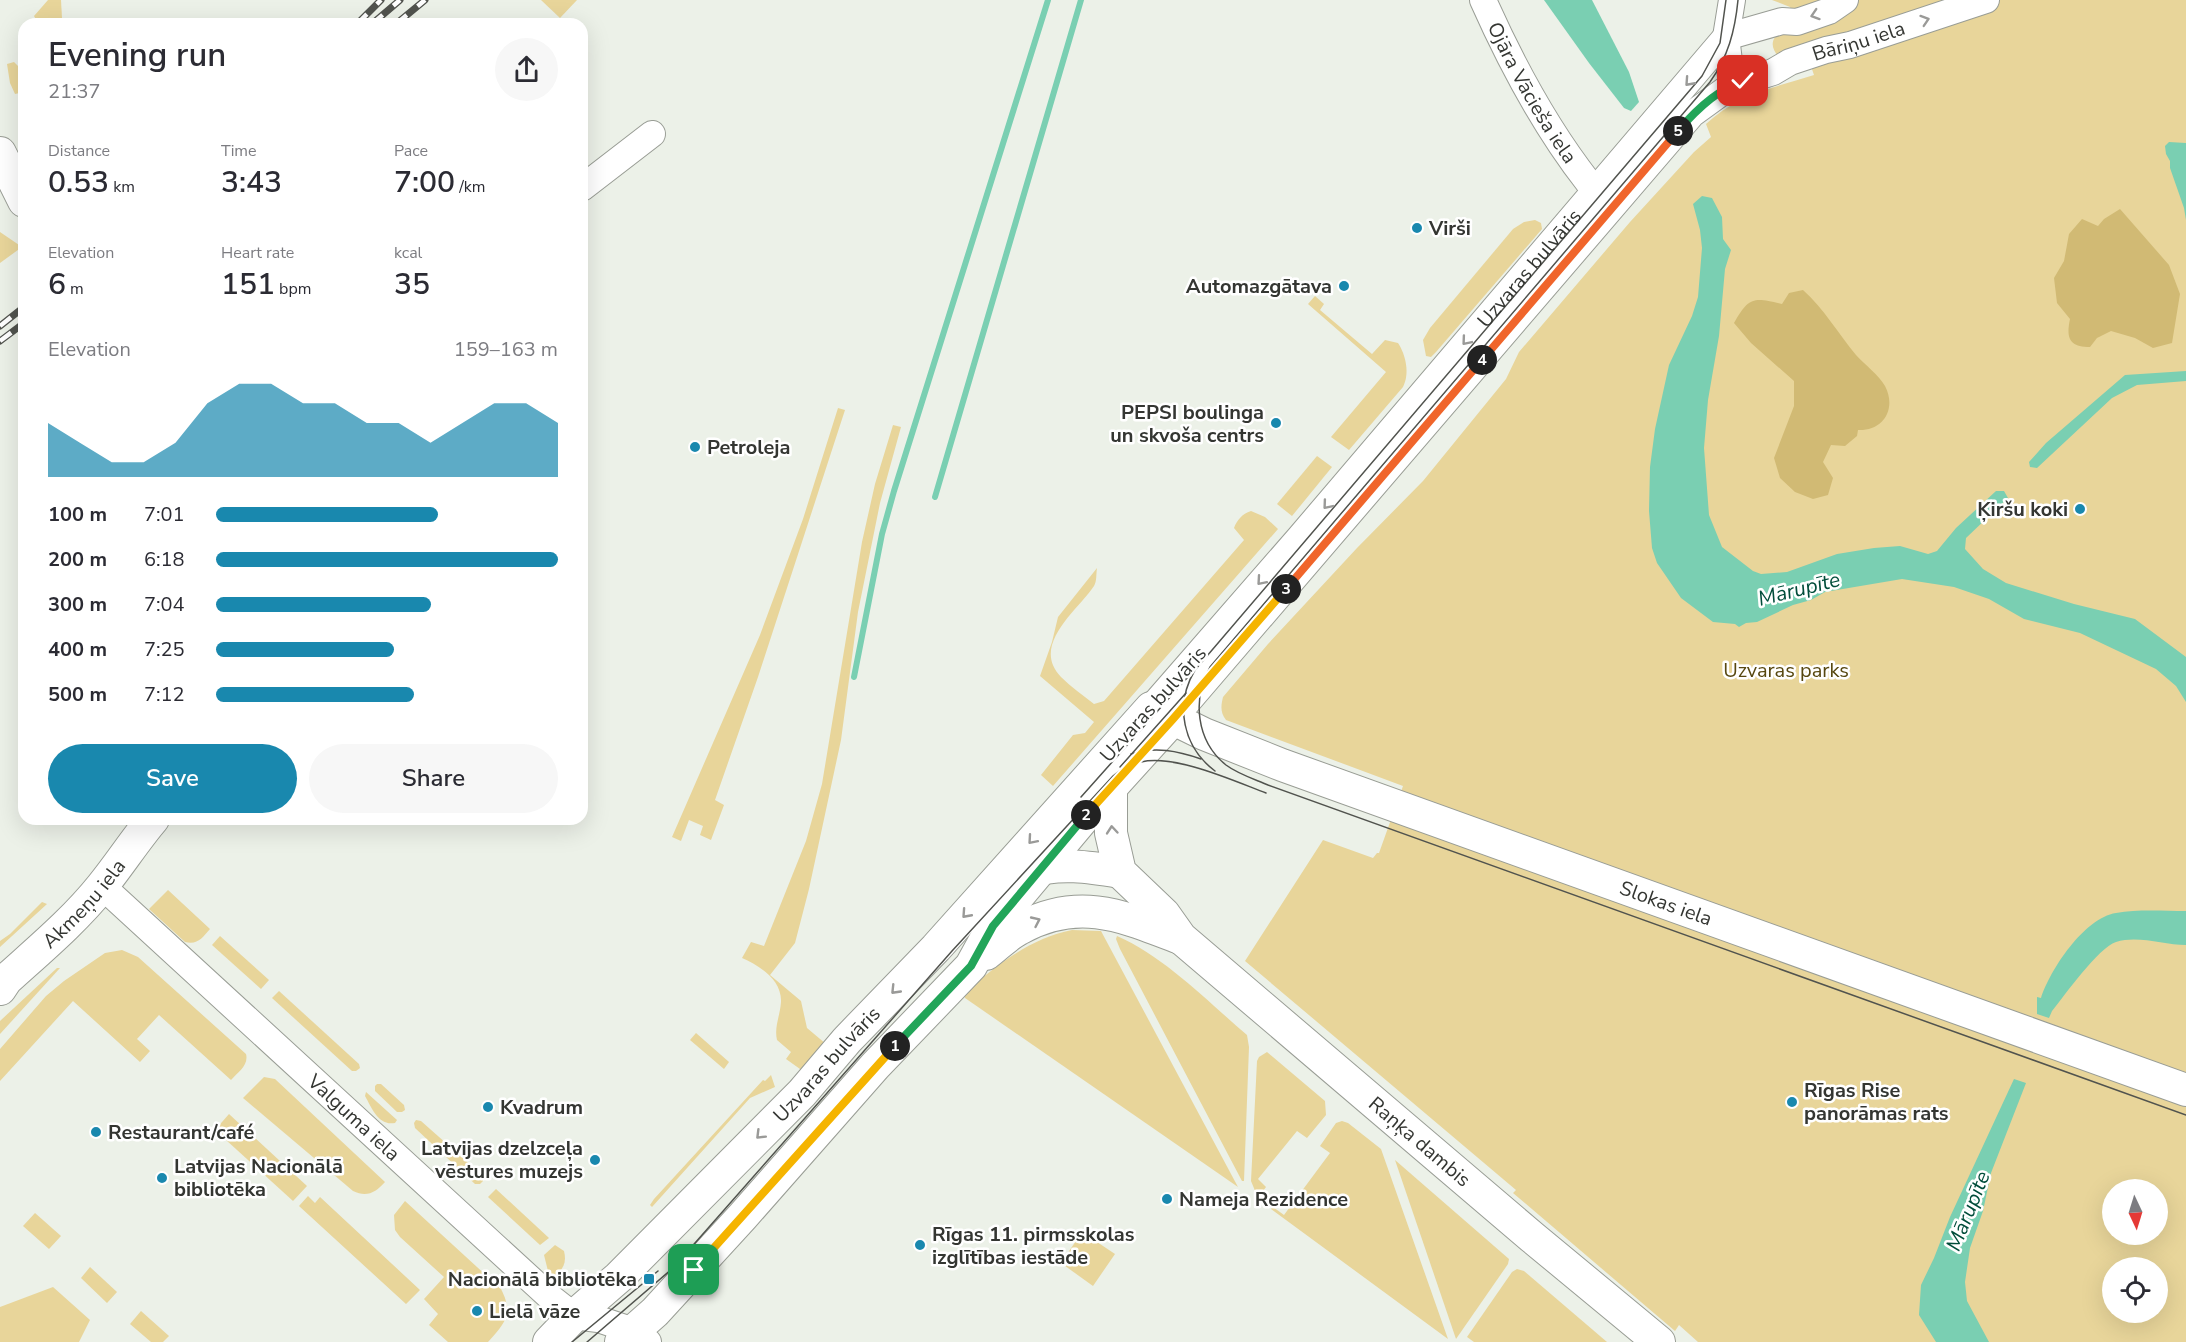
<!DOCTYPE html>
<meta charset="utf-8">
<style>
:root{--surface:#fff;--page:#f7f7f7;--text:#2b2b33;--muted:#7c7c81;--accent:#1988ae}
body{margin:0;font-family:"Nunito Sans",sans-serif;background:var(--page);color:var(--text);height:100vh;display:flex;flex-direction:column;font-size:22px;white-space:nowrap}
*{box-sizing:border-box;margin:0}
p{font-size:20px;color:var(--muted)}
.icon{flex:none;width:33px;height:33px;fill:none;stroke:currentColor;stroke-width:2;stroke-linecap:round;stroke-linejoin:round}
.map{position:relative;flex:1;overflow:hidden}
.panel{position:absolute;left:18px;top:18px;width:570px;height:807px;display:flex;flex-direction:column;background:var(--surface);border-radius:18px;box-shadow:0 6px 24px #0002}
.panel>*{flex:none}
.needle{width:39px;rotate:176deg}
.fabs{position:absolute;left:2102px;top:1179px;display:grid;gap:12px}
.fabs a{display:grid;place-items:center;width:66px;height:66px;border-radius:50%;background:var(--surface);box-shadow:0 6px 24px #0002;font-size:30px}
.pin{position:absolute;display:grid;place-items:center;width:51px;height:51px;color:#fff;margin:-26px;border-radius:12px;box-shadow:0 3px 9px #0006}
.km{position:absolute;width:30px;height:30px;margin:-15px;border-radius:50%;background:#222;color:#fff;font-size:16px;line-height:30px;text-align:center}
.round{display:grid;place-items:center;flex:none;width:63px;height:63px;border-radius:32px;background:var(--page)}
.overview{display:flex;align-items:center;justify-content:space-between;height:102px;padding:0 30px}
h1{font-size:33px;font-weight:600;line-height:45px}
.stats{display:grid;grid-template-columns:repeat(3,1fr);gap:9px;height:102px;padding:6px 30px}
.stats div{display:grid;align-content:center}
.stats b{font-size:30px;font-weight:600}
.stats small{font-size:16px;font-weight:400}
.stats p{font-size:16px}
.chart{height:168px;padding:12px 30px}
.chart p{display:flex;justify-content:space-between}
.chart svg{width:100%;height:108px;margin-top:6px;fill:var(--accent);opacity:.7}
.button{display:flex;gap:12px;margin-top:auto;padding:12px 30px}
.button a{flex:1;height:69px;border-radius:36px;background:var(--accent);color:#fff;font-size:24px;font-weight:600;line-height:69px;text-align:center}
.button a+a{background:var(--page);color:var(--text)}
ul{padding:0 30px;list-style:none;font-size:20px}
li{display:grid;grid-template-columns:96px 72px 1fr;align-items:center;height:45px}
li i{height:15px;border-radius:8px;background:var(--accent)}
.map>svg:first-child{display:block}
.green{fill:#e8d59a;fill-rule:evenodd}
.forest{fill:#d1ba74}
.water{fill:#7acfb2}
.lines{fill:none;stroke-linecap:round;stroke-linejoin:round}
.stream{stroke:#7acfb2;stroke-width:6}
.minor-casing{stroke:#999d95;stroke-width:28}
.major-casing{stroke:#999d95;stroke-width:34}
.minor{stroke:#fff;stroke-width:26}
.major{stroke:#fff;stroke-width:32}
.tram{stroke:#51534e;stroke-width:1.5}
.rail-casing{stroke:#51534e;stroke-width:7}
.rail{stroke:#fff;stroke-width:4.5;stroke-dasharray:14;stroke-linecap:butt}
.oneway{stroke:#9a9a98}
.split-1-casing{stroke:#fff;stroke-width:12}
.split-2-casing{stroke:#fff;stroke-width:12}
.split-3-casing{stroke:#fff;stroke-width:12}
.split-4-casing{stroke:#fff;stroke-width:12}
.split-5-casing{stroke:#fff;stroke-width:12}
.split-6-casing{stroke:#fff;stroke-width:12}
.split-1{stroke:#f5b400;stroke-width:8}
.split-2{stroke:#22a559;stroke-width:8}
.split-3{stroke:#f5b400;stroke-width:8}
.split-4{stroke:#f0652b;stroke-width:8}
.split-5{stroke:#f0652b;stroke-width:8}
.split-6{stroke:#22a559;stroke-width:8}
.poi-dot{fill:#1988ae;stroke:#fff;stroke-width:2}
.labels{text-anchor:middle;stroke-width:5;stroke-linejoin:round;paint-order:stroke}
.street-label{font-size:20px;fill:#343632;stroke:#fff}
.poi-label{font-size:20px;font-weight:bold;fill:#343632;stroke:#fff;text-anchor:start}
.park-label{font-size:20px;fill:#57470f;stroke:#fff}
.water-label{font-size:21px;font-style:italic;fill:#004d3a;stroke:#fff}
</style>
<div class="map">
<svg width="2186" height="1342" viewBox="0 0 2186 1342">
<rect width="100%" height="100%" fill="#ecf1e8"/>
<g class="green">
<polygon points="48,0 61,0 62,18 58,21 38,23 34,16"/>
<polygon points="541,0 577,0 560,18"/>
<path d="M1772 0H2186V1342H1698L1679 1325 1675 1331 1513 1193 1516 1190 1245 961 1323 840 1373 858 1377 853H1379L1403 786 1226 720C1220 712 1221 706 1223 697L1268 644 1357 548 1423 481 1506 379 1519 352 1630 222 1694 152 1711 137 1706 124C1736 95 1775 87 1814 75L1805 49 1778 56C1773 50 1770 43 1776 36L1797 27 1790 7ZM2112 1190H2157V1234H2112ZM2112 1268H2157V1312H2112Z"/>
<polygon points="14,62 24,72 24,92 15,94 10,83 7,64"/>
<polygon points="1535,220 1541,223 1542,229 1436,352 1431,357 1426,356 1423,340 1430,328 1513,229 1524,222"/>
<polygon points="0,232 22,247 0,263"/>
<path d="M1315 296 1324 304 1320 310 1372 354 1385 340 1398 343C1406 355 1410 374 1403 387L1349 450 1331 437 1386 372 1308 304Z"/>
<polygon points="838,408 845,410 758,677 715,800 724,805 711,840 700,835 703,826 689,820 681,841 672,837 760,635 803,519"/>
<path d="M893 425 901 427 880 503 858 612 841 740 809 889 795 943 770 975 801 1001 807 1028 826 1044 805 1069H800L786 1059 791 1052 777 1040C774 1027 780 1016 781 1002 782 980 760 966 742 958L751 942 764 946 806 841 822 784 862 542 875 484Z"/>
<polygon points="1317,456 1332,467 1292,516 1277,504"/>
<path d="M1251 511 1265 517 1278 529 1053 786 1041 775 1073 735 1085 733 1094 722 1040 676 1052 642 1058 617 1097 568C1096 574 1097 581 1094 586 1078 610 1030 645 1061 677 1071 687 1083 695 1094 704L1104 701 1244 540 1234 528C1237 520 1242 514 1251 511Z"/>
<path d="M168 890 210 929C202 938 198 945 185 942L149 909Z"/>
<polygon points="42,902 47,904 0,947 0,941 10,934"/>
<path d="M1072 930 1101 931 1238 1187 965 998 964 993C996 966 1030 938 1072 930Z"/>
<polygon points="220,936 269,980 261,989 212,945"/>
<path d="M1117 936C1165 957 1207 1001 1247 1035L1249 1047 1244 1181H1242L1120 949 1116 939Z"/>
<path d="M122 950 138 957 246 1054C249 1065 238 1072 231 1080L159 1015 137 1039 150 1051 140 1062 73 1001 0 1081V1049L46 996 64 981 105 953Z"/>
<polygon points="57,968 60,968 0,1034 0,1021"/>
<polygon points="279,991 359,1064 360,1068 356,1071 352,1071 272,998"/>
<polygon points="696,1033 729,1062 724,1069 690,1040"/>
<polygon points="1267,1052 1325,1101 1326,1115 1307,1138 1297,1131 1258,1179 1266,1187 1258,1198 1251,1181 1257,1061 1259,1057"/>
<polygon points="771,1075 775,1087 750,1098 652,1207 650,1205 654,1199 763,1080 765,1081"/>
<path d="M264 1077 275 1079 385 1182C376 1192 367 1198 353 1191L243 1098Z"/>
<polygon points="377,1084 381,1084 404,1105 405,1110 402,1112 397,1112 375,1091 375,1086"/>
<path d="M366 1092 397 1120 395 1123C378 1126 372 1108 365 1096Z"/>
<polygon points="229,1114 307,1186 293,1201 215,1130"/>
<polygon points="416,1120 421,1121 483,1176 483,1181 480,1184 475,1184 415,1128 414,1123"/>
<polygon points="1342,1121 1348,1123 1381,1149 1448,1339 1271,1209 1273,1207 1284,1215 1330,1153 1320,1146 1336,1123"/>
<polygon points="1395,1160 1509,1259 1508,1264 1456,1339"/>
<polygon points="496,1189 549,1238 540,1245 488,1197"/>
<polygon points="308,1196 315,1203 320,1197 420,1290 406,1304 299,1206"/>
<path d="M405 1201 501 1289C514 1314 505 1323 488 1342H448L429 1325 438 1314 424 1299 444 1277 400 1237 395 1230 394 1215Z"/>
<polygon points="35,1213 61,1236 49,1249 23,1226"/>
<polygon points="1082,1232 1115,1254 1093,1286 1061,1263"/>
<path d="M555 1245 564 1251C567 1263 563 1269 554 1277L548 1271 544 1255Z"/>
<polygon points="90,1267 117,1292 107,1303 81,1278"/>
<polygon points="1517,1269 1524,1271 1607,1342 1474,1342 1467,1337 1512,1272"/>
<polygon points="53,1287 90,1320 79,1342 0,1342 0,1307"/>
<polygon points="141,1311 169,1336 163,1342 151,1342 130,1324"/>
</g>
<g class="forest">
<path d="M2120 209 2169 265 2180 294 2172 343 2153 348 2135 338 2111 331 2097 338 2090 347C2069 347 2066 338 2070 319L2057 303 2054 278 2064 261 2069 234 2082 219 2098 226 2104 219Z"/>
<path d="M1803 290C1824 309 1838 333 1856 355 1865 365 1879 375 1885 386 1897 409 1883 431 1858 430L1857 436 1845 446 1831 445 1823 462 1833 478 1828 495 1813 499 1795 492 1780 478 1774 458 1794 406V381L1751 343 1734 323C1749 297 1753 297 1782 304L1789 293Z"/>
</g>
<g class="water">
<polygon points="1544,0 1592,0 1629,72 1639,102 1631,111 1624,108 1589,63"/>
<polygon points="2169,142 2186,143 2186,220 2184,208 2170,168 2170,161 2166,154 2165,146"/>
<polygon points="1702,196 1712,198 1722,217 1723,239 1731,250 1725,269 1719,336 1708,400 1704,448 1709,515 1722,547 1753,571 1761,574 1787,572 1837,554 1874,548 1900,546 1928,554 1937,551 1956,528 1996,491 2004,491 2008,498 1966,538 1965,549 1983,569 2006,583 2074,604 2135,619 2186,657 2186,702 2176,686 2156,669 2080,633 2024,619 1989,599 1954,587 1902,579 1825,592 1811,600 1793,605 1757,622 1746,623 1739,627 1735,624 1713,622 1681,598 1657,563 1652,548 1649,511 1650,467 1655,429 1669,365 1692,316 1698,297 1702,248 1700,230 1693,204"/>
<polygon points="2186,371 2186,381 2137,385 2112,398 2037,468 2030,467 2029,462 2046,443 2125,375"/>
<path d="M2186 911V945C2164 945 2138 935 2116 942 2098 948 2065 995 2052 1011L2049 1018 2037 1014V997L2041 998C2050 970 2084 918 2116 913 2138 909 2163 911 2186 911Z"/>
<polygon points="2014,1079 2026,1083 1991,1173 1983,1211 1970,1248 1965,1282 1967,1301 1989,1342 1936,1342 1919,1315 1921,1285 1934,1258 1950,1217"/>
</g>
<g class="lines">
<g class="stream">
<polyline points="935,497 1081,0"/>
<polyline points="854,677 882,534 894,491 1048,0"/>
</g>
<defs>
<g id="minor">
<path id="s1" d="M1483 0C1511 63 1545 127 1588 182"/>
<polyline points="1732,0 1726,37 1732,85"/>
<polyline points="1726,37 1782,21 1797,22 1829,11 1845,0"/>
<polyline points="582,188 652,134"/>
<path id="s2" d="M1151 708 1300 537 1726 37"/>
<path id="s3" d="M1173 719 1692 114 1732 85 1773 72 1790 62 1826 50 1850 45 1986 0"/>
<path id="s4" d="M102 886 551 1298 574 1316 598 1319 634 1331 648 1342"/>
</g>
<g id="major">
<polyline points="0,153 24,201"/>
<path id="s5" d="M1111 788V833L1120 872 1164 914 1181 938 1532 1237 1659 1342"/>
<path d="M1029 872C1058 862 1090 867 1120 872"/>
<path d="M986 954C997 946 1007 935 1019 929 1078 896 1123 916 1180 938"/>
<path id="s6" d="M0 989 6 980C39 950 74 921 102 886 120 864 135 840 153 819"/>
<path id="s7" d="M549 1342 574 1316 619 1277 802 1093 847 1040 936 948 1151 708 1204 734 1282 765 2186 1090"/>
<polyline points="621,1342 655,1312 743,1216 875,1066 971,966 993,926 1086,815 1173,719"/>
</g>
</defs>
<use href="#minor" class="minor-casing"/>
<use href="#major" class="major-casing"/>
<use href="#minor" class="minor"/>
<use href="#major" class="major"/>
<g class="tram">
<path d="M1738 0C1735 31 1728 57 1710 82L1210 667C1192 699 1196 741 1226 765 1238 774 1254 779 1268 785L2186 1115"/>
<path d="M1131 754C1155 746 1178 751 1201 759"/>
<polyline points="1120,767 1186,693"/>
<path d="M1215 771C1183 747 1174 705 1195 670L1702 76 1720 43 1726 0"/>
<polyline points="1081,797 1187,678"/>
<polyline points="572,1342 658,1271"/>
<path d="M587 1342 673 1268 952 951 1113 776C1121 769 1130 764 1141 762 1175 754 1234 781 1266 793"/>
</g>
<defs>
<g id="rail">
<polyline points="357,24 381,0"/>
<polyline points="372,24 400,0"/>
<polyline points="396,24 425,0"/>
<polyline points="0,326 24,307"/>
<polyline points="0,341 24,323"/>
</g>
</defs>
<use href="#rail" class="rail-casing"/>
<use href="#rail" class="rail"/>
</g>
<defs><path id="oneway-chevron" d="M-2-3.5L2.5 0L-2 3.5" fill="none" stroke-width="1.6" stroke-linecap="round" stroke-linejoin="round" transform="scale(1.5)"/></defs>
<g class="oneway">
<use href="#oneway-chevron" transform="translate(1815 15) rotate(162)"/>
<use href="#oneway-chevron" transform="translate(1925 20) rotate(-18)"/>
<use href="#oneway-chevron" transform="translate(1689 82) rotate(132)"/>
<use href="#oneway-chevron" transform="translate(1466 341) rotate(130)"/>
<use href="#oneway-chevron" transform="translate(1327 505) rotate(130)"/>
<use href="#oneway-chevron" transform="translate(1261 581) rotate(131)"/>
<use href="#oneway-chevron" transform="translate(1112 830) rotate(-95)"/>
<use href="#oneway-chevron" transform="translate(1032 840) rotate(131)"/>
<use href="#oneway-chevron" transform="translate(966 914) rotate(132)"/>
<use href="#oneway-chevron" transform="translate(1036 921) rotate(-25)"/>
<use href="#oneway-chevron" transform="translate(895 990) rotate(134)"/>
<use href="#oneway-chevron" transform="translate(760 1135) rotate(135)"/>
</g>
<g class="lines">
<defs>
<polyline id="split-1" points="694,1270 895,1046"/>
<polyline id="split-2" points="895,1046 971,966 993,926 1086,815"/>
<polyline id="split-3" points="1086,815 1173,719 1286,589"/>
<polyline id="split-4" points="1286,589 1482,360"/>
<polyline id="split-5" points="1482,360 1678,131"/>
<path id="split-6" d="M1678 131C1695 111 1718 89 1743 81"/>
</defs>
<use href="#split-1" class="split-1-casing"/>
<use href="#split-2" class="split-2-casing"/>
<use href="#split-3" class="split-3-casing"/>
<use href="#split-4" class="split-4-casing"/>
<use href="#split-5" class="split-5-casing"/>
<use href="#split-6" class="split-6-casing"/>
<use href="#split-1" class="split-1"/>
<use href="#split-2" class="split-2"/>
<use href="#split-3" class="split-3"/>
<use href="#split-4" class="split-4"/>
<use href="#split-5" class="split-5"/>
<use href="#split-6" class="split-6"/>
</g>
<g class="poi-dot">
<circle cx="1417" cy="228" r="6"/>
<circle cx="1344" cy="286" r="6"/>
<circle cx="1276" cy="423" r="6"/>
<circle cx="695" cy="447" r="6"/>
<circle cx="2080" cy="509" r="6"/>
<circle cx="1792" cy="1102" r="6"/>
<circle cx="488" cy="1107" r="6"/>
<circle cx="96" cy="1132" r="6"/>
<circle cx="595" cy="1160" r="6"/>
<circle cx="162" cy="1178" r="6"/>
<circle cx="1167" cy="1199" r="6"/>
<circle cx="920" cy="1245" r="6"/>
<rect x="643" y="1273" width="12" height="12" rx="3"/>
<circle cx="477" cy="1311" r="6"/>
</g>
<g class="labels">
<g class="street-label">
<text dy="7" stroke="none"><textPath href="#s3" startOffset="981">Bāriņu iela</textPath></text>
<text dy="7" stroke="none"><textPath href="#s1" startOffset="105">Ojāra Vācieša iela</textPath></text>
<text dy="7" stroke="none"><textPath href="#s2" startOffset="580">Uzvaras bulvāris</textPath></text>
<text transform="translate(1153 704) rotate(-48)" y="7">Uzvaras bulvāris</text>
<text dy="7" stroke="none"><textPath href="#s6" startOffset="120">Akmeņu iela</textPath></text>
<text dy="7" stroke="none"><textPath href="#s7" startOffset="1426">Slokas iela</textPath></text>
<text dy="7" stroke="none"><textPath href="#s7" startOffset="393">Uzvaras bulvāris</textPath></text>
<text dy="7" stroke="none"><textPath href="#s4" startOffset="342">Valguma iela</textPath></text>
<text dy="7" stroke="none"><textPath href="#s5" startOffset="489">Raņķa dambis</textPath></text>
</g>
<g class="poi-label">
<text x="1429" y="235">Virši</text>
<text x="1332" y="293" text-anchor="end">Automazgātava</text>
<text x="1264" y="419" text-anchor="end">PEPSI boulinga<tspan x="1264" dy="23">un skvoša centrs</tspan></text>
<text x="707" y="454">Petroleja</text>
<text x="2068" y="516" text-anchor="end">Ķiršu koki</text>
<text x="1804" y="1097">Rīgas Rise<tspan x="1804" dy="23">panorāmas rats</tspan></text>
<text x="500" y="1114">Kvadrum</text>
<text x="108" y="1139">Restaurant/café</text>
<text x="583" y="1155" text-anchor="end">Latvijas dzelzceļa<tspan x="583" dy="23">vēstures muzejs</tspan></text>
<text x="174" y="1173">Latvijas Nacionālā<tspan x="174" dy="23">bibliotēka</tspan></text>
<text x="1179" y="1206">Nameja Rezidence</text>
<text x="932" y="1241">Rīgas 11. pirmsskolas<tspan x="932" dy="23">izglītības iestāde</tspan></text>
<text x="637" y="1286" text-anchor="end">Nacionālā bibliotēka</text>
<text x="489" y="1318">Lielā vāze</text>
</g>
<g class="park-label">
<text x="1786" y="677">Uzvaras parks</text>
</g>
<g class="water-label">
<text transform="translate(1799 589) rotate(-14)" y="7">Mārupīte</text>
<text transform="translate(1968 1211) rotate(-68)" y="7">Mārupīte</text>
</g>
</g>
</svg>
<div class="fabs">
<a><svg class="needle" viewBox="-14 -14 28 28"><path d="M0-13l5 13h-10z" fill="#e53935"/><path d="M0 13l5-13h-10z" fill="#7c7c81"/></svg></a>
<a><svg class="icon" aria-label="locate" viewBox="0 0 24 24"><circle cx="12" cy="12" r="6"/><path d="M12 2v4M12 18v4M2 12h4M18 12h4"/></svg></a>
</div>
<div class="pin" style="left:694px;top:1270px;background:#1e9e55"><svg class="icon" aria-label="arrive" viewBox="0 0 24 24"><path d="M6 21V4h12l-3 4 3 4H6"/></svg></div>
<div class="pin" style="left:1743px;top:81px;background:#d93025"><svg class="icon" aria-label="check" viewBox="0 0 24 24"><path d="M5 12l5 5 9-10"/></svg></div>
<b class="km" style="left:895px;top:1046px">1</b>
<b class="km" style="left:1086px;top:815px">2</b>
<b class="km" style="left:1286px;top:589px">3</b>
<b class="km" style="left:1482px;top:360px">4</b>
<b class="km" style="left:1678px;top:131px">5</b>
<section class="panel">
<div class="overview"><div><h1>Evening run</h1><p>21:37</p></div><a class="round"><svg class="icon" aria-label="share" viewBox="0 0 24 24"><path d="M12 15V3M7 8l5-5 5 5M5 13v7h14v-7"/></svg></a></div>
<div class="stats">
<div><p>Distance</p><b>0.53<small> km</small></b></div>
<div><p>Time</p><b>3:43</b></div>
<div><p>Pace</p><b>7:00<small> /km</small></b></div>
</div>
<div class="stats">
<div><p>Elevation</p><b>6<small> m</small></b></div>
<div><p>Heart rate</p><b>151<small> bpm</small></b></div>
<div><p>kcal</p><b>35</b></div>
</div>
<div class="chart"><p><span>Elevation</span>159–163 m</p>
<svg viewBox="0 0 160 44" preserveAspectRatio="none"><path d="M0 44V22L10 30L20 38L30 38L40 30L50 14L60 6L70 6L80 14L90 14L100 22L110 22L120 30L130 22L140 14L150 14L160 22V44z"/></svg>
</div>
<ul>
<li><b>100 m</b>7:01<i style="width:65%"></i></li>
<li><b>200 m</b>6:18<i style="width:100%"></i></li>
<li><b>300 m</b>7:04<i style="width:63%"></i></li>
<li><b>400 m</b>7:25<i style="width:52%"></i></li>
<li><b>500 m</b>7:12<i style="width:58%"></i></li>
</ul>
<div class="button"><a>Save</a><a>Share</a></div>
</section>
</div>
